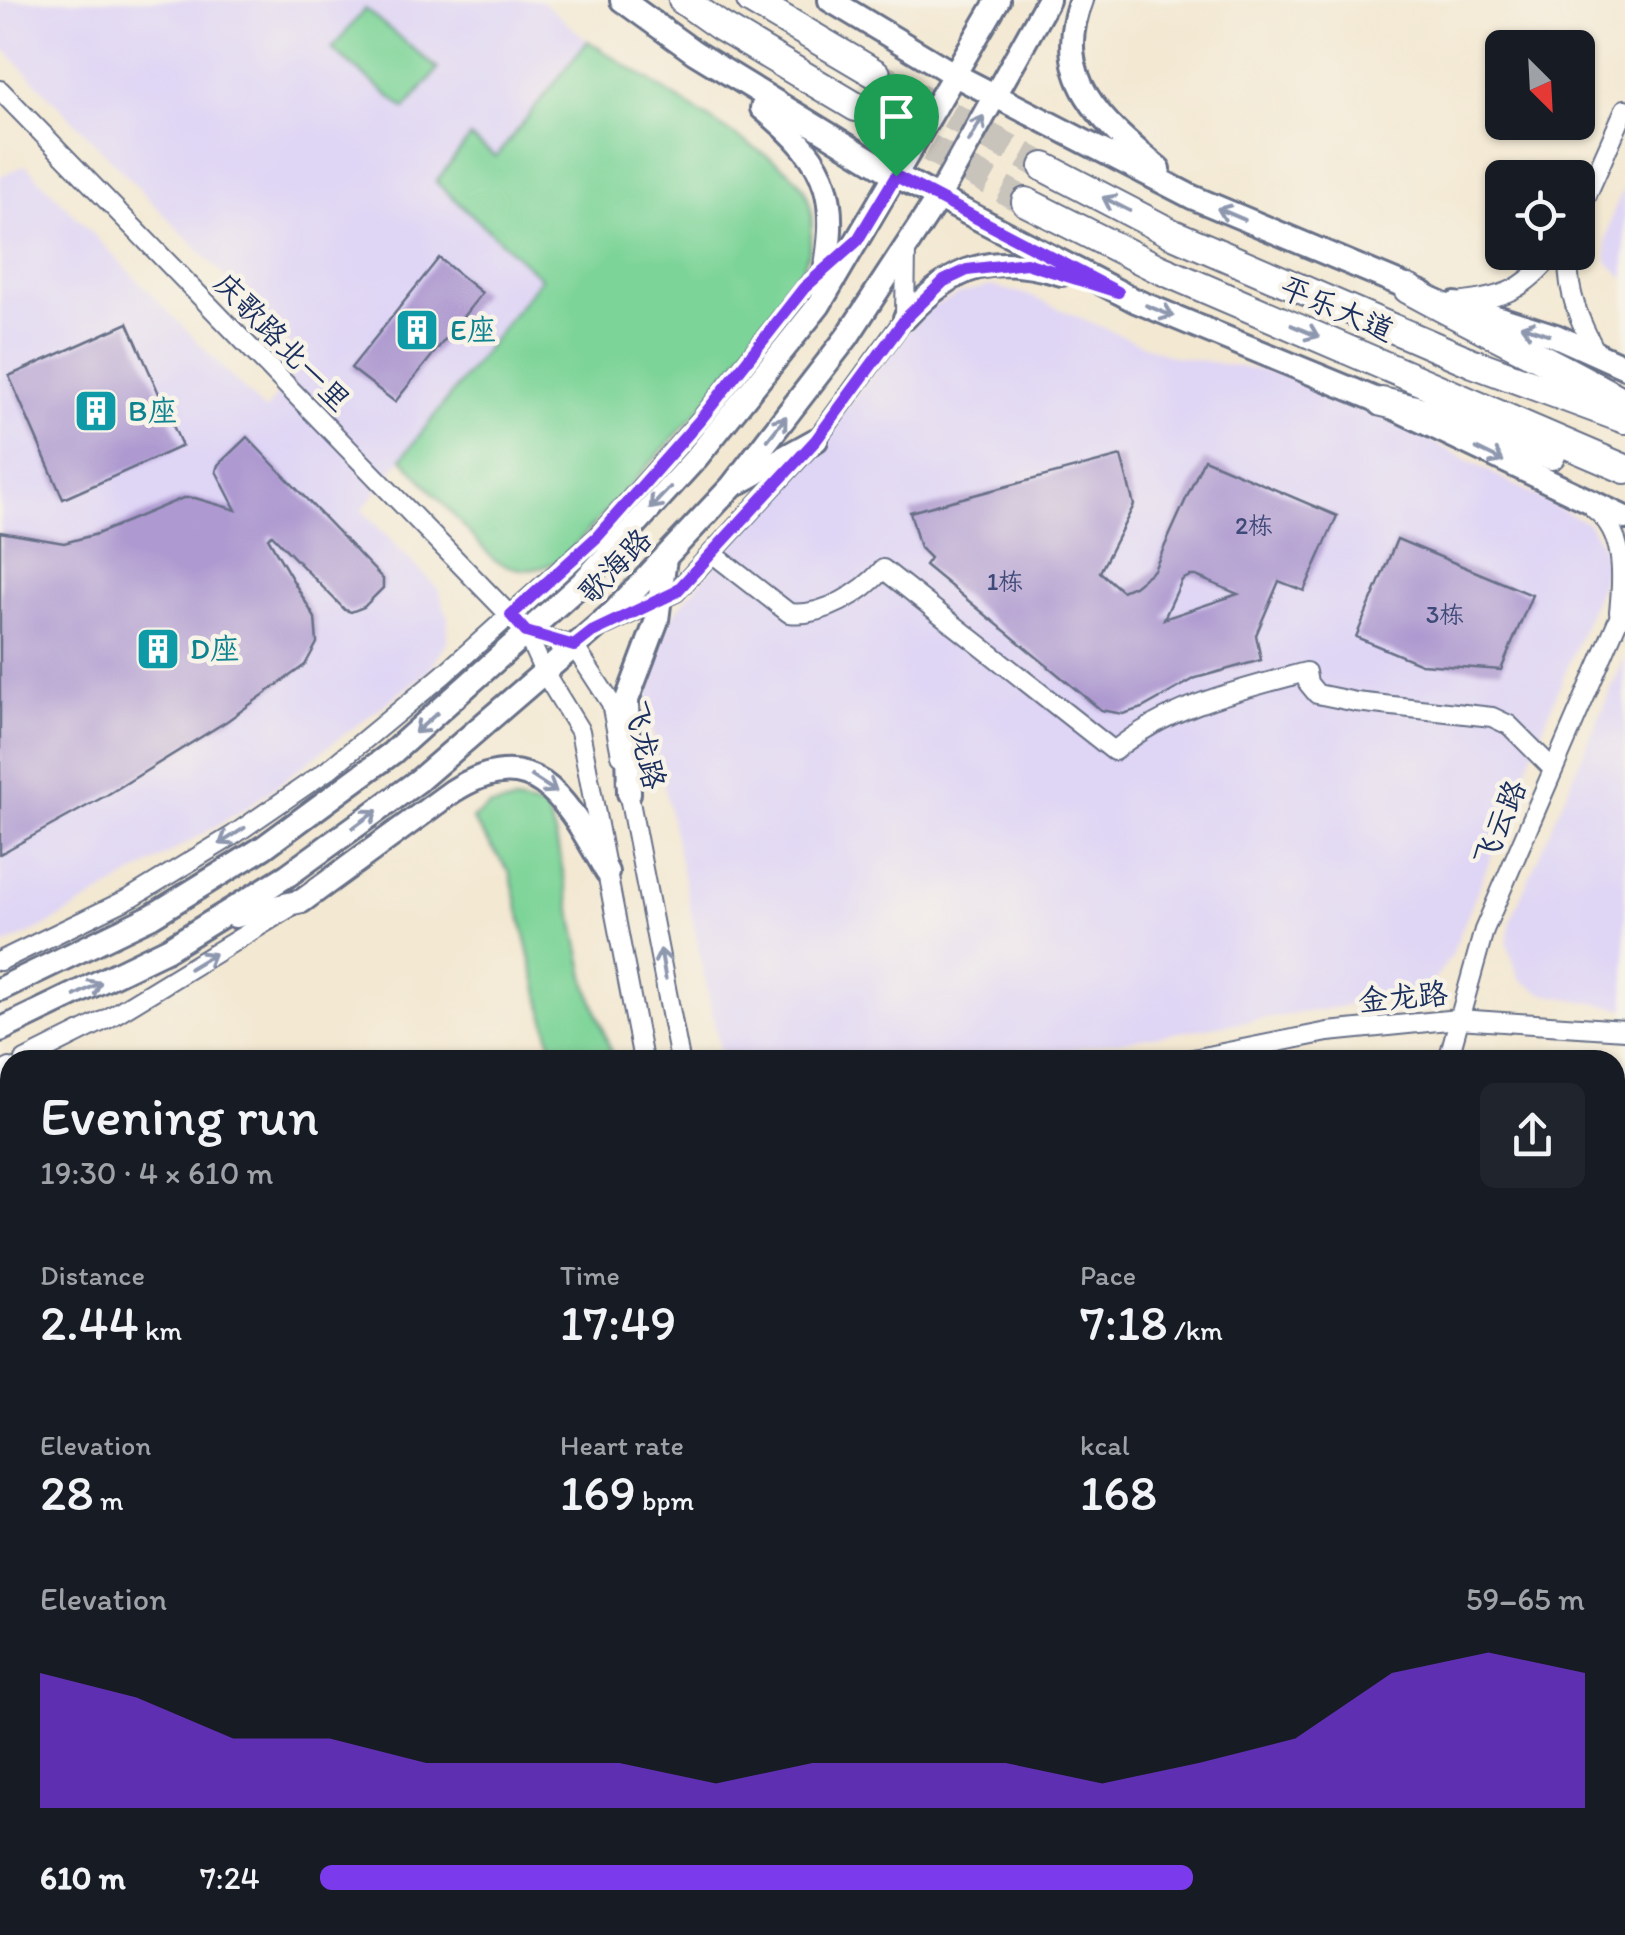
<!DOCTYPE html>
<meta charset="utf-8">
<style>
:root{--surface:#171b24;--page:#20242c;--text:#f1f3f6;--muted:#9ea1a6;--accent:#7c3aed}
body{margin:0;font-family:Itim,"LXGW WenKai TC",sans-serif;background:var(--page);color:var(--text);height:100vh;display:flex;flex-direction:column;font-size:38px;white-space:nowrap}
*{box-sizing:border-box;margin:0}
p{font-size:32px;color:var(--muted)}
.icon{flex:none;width:55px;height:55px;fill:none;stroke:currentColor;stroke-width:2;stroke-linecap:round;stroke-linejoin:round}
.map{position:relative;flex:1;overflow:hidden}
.details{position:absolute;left:0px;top:1050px;width:1625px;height:885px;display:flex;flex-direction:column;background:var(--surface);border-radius:30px 30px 0 0;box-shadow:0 2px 8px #0004}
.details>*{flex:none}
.needle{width:65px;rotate:156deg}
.buttons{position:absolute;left:1485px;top:30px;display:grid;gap:20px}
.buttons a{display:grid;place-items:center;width:110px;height:110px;border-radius:15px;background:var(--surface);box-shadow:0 2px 8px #0004;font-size:50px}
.pin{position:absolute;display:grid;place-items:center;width:85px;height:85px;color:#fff;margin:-102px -42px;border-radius:50% 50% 50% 0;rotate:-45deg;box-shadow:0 0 10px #0007}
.pin .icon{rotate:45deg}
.round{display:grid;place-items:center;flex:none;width:105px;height:105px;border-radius:15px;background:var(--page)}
.head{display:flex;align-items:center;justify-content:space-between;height:170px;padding:0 40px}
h1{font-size:55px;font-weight:600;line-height:75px}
.metrics{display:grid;grid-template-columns:repeat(3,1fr);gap:15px;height:170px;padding:10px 40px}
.metrics div{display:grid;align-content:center}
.metrics b{font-size:50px;font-weight:600}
.metrics small{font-size:28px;font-weight:400}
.metrics p{font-size:28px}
.chart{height:280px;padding:20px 40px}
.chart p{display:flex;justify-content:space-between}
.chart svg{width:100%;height:180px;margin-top:10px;fill:var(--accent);opacity:.7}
ul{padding:0 40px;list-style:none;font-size:32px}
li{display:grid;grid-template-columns:160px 120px 1fr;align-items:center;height:75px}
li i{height:25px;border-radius:12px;background:var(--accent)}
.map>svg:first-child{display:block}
.built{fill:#dfd5f5}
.green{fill:#7dd498;stroke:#4c827b;stroke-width:2.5}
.building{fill:#ae9ad0;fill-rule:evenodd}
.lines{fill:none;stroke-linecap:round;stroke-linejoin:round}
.highway-tunnel{stroke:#c8c3bb;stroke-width:28;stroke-dasharray:28 14;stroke-linecap:butt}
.minor-casing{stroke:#677087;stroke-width:22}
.major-casing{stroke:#677087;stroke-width:28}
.highway-casing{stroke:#677087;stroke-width:32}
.minor{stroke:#fff;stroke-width:18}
.major{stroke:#fff;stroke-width:22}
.highway{stroke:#fff;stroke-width:28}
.oneway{stroke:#8d97ae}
.route-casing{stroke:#fff;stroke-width:20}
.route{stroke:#7c3aed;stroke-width:12}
.labels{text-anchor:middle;stroke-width:9;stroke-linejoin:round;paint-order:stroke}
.number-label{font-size:25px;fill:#404a7a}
.street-label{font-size:30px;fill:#1b2f5e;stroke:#f7f3e8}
.culture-label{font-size:30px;fill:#0d838f;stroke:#f7f3e8;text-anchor:start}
</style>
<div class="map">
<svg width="1625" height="1935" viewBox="0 0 1625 1935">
<rect width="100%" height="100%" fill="#f7f3e8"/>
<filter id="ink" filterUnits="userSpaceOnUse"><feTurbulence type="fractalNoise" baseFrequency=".01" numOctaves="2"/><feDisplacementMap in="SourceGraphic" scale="20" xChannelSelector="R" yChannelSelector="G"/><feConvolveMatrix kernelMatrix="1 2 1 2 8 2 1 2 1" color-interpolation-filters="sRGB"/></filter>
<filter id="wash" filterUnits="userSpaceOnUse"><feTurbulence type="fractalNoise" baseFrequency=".0048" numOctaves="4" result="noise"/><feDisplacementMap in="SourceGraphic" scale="40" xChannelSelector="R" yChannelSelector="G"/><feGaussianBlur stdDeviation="2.25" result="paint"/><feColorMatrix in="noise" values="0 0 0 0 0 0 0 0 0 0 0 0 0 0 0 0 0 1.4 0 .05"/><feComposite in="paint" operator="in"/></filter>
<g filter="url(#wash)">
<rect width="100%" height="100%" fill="#f3e8d2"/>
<g class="built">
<polygon points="0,0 541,0 588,41 495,157 541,278 362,510 439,590 448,617 447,642 430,670 248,807 44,927 0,947 0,176 26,165 265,411 304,359 0,45"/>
<polygon points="1625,185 1625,278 1607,262 1606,242 1613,212"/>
<polygon points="990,286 1025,294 1167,355 1278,373 1399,424 1589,524 1602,546 1605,564 1600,586 1451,956 1435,979 1415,995 1003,1060 722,1060 647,705 649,664 658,633 926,310 960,294"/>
<polygon points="1625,657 1625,1009 1544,994 1519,979 1507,943 1511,920"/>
<polygon points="10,1167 10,1619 0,1591 0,1168"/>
<polygon points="1617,1350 1625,1351 1625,1669 1615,1670"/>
<polygon points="1615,1730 1625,1730 1625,1935 1466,1935 1463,1925 1615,1925"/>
<polygon points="0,1814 10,1850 10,1925 28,1925 29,1935 0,1935"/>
<polygon points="441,1925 787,1925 789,1935 403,1935"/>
<polygon points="860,1925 1408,1925 1411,1935 862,1935"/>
</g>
<g class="green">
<polygon points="365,9 438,69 405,109 332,49"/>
<path d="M588 41 770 158C779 164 789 170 796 178 820 204 813 247 800 276L703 406 563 558C538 573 520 573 494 560L402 458 541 278 436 182 470 137 496 157Z"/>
<polygon points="516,802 545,808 555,834 587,985 614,1060 555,1060 510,873 472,819 489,807"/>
</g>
<g id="blocks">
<g class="building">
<polygon points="439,258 482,293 395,402 351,368"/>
<polygon points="128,323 182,446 63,499 9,376"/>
<polygon points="247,437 383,579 383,588 364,607 351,612 345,610 272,535 268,538 315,618 317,643 305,665 227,721 107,795 0,854 0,532 64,543 97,534 183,498 195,498 236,510 216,471 218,465"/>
<path d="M1121 456 1134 505 1100 572 1122 591 1134 586 1154 570 1204 459 1337 516 1304 591 1279 581 1256 635 1261 660 1196 678 1142 708 1123 714 1101 710 925 565 930 558 920 548 910 512ZM1190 576H1196L1238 594 1164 619 1182 580Z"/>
<polygon points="1397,539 1532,595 1501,670 1421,664 1356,637"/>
</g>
</g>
</g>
<g filter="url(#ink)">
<use href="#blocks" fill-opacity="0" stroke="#677087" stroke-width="2.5"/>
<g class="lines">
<g class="highway-tunnel">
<polyline points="876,74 1044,167"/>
<polyline points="856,107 1026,202"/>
</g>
<defs>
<g id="minor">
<polyline points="0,90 526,632 544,672 580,731 643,1060"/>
<polyline points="1578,215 1625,109"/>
<path d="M1569 252C1565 289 1580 323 1597 354"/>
<path d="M1457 303C1506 297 1523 291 1555 252"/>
<path d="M1594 509C1625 532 1623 575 1619 612"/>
<path d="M712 553 789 613C823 617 862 593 883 569L1114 751C1168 706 1239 690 1306 672L1308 683 1317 694 1356 702 1492 717 1509 725 1553 769"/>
<polyline points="606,625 676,592 816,440 905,318 906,248"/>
<polyline points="526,632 574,646 611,703 621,755"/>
<polyline points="626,781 680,1060"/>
<polyline points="0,961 132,897 232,836 328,770 443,675 597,537 701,419 805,288 827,268"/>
<polyline points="25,1060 107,1019 289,908"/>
<polyline points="1188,1060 1328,1032 1458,1019 1625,1030"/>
<polyline points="1448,1060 1484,930 1625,604"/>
<polyline points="0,1073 10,1068"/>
<polyline points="0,1703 10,1741"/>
<polyline points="1615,1713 1625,1712"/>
<polyline points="59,1925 61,1935"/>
<polyline points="394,1925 400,1935"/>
<polyline points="429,1925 432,1935"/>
<polyline points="808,1925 810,1935"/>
<polyline points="845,1925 847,1935"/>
<polyline points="1432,1925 1435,1935"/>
<polyline points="294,1935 331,1925"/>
</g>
<g id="major">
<polyline points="622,0 694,52 897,176 1136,301 1382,402 1625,518"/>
<polyline points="830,0 955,75 1192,197 1424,294"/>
<path d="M1081 0C1050 80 1104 123 1159 169"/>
<path d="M762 108C834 166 839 200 822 289"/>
<polyline points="1455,304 1556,336 1625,367"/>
<path d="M905 318C955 264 992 253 1062 274"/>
<polyline points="740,482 816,440"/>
<polyline points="629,793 627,700 657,620 665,558"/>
<path d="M235 916 302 901 453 791C539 736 570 809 607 872"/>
<polyline points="0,989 152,916 264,847 392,753 582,583 697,457 819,305 998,0"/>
<polyline points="0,1030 168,949 288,875 418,781 615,611 732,486 847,337 938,198 1048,0"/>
</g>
<g id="highway">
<polyline points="683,0 720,26 856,107"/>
<polyline points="751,0 876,74"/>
<polyline points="1044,167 1171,233 1473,363 1625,419"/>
<polyline points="1026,202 1157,268 1625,469"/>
<path d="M1408 289C1480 329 1554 362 1625 403"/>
<polyline points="1382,402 1462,421 1551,455"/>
</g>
</defs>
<use href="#minor" class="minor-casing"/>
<use href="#major" class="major-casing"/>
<use href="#highway" class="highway-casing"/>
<use href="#minor" class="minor"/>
<use href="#major" class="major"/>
<use href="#highway" class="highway"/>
</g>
<defs><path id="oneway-shaft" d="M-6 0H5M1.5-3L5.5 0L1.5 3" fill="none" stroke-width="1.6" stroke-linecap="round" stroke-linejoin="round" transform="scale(2.5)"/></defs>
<g class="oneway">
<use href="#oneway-shaft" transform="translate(976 129) rotate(-61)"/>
<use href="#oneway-shaft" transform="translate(1116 204) rotate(-153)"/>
<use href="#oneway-shaft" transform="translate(1231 214) rotate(-157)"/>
<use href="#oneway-shaft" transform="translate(1160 311) rotate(22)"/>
<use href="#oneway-shaft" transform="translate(1535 330) rotate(-162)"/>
<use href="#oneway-shaft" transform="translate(1305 331) rotate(23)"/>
<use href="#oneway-shaft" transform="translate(777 428) rotate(-52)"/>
<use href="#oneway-shaft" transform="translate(1490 455) rotate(26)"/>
<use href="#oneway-shaft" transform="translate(660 498) rotate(133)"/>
<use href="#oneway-shaft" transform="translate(426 723) rotate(138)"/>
<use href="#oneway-shaft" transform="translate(544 784) rotate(33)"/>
<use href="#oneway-shaft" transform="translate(365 819) rotate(-36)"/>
<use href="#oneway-shaft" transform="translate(232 836) rotate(147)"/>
<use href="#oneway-shaft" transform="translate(202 961) rotate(-31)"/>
<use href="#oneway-shaft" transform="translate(663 964) rotate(-100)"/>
<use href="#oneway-shaft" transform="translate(88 989) rotate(-27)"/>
</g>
</g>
<g class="lines" filter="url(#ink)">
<defs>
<polygon id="route" points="896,176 1118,292 1026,263 967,270 944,281 906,318 816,440 676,592 592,632 574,646 526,632 511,615 597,537 701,419 804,288 857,241"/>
</defs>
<use href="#route" class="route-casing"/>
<use href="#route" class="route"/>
</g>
<defs>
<symbol id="building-square" viewBox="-11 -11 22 22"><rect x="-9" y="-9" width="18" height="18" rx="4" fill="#0f9aa8" stroke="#f7f3e8"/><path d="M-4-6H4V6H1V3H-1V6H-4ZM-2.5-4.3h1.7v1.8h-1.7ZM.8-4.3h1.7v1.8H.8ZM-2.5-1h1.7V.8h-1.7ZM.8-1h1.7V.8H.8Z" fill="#fff"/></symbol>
</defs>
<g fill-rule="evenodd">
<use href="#building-square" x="392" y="305" width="50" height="50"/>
<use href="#building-square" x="71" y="386" width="50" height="50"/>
<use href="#building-square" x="133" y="624" width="50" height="50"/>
</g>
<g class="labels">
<g class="number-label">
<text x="1254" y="534">2栋</text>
<text x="1005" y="590">1栋</text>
<text x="1445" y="623">3栋</text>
</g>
<g class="street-label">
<text transform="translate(1337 309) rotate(23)" y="10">平乐大道</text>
<text transform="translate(282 342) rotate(46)" y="10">庆歌路北一里</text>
<text transform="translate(615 566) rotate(-46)" y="10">歌海路</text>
<text transform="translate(645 745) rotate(77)" y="10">飞龙路</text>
<text transform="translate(1500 823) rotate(-67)" y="10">飞云路</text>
<text transform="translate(1403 997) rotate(-5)" y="10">金龙路</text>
</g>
<g class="culture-label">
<text x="450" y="340">E座</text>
<text x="128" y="421">B座</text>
<text x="190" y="659">D座</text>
</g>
</g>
</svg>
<div class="buttons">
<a><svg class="needle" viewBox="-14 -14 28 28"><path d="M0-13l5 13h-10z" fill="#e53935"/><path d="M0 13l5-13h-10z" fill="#9ea1a6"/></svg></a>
<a><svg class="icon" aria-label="locate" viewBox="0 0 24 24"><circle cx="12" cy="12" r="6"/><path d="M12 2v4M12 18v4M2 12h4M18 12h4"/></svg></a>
</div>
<div class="pin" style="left:896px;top:176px;background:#1e9e55"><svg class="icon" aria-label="arrive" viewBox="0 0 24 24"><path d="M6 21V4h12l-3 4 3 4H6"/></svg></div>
<section class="details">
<div class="head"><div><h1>Evening run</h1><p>19:30 · 4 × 610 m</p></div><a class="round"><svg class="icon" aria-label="share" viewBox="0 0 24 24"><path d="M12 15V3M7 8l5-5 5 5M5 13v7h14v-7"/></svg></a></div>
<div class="metrics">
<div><p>Distance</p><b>2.44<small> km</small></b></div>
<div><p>Time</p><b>17:49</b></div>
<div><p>Pace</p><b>7:18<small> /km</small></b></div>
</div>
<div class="metrics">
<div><p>Elevation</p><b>28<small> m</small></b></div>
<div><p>Heart rate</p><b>169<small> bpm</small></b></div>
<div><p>kcal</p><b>168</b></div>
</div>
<div class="chart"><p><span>Elevation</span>59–65 m</p>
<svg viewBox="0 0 160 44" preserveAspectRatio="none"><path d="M0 44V11L10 17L20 27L30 27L40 33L50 33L60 33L70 38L80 33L90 33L100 33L110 38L120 33L130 27L140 11L150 6L160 11V44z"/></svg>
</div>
<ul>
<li><b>610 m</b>7:24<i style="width:69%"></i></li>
</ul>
</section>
</div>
